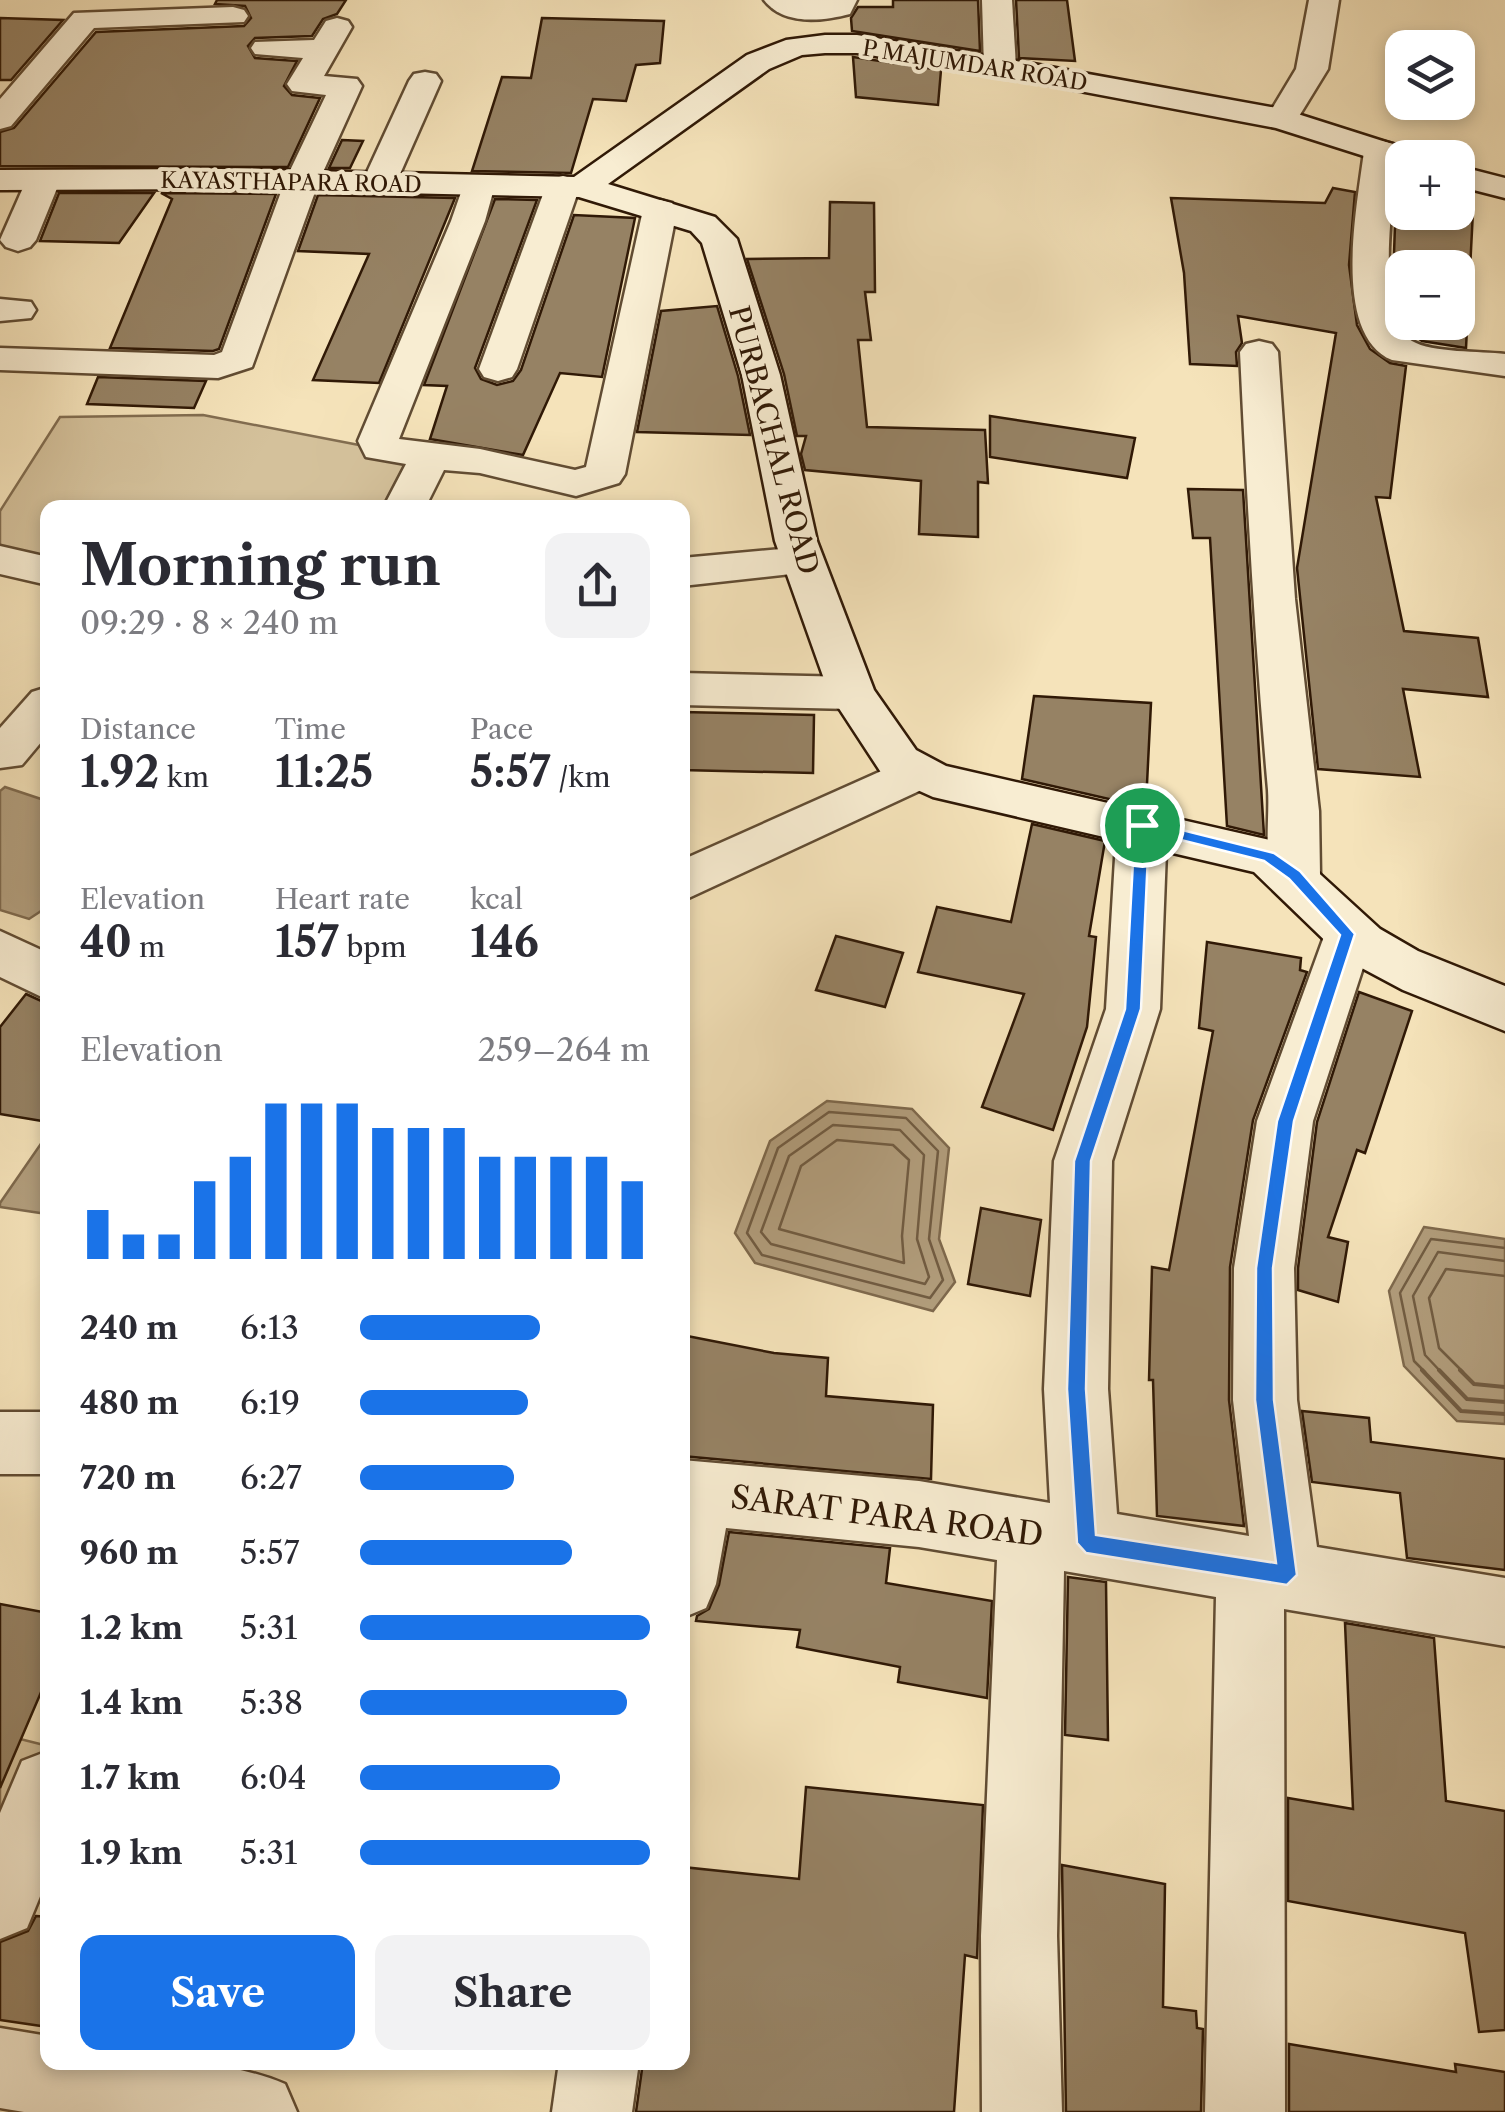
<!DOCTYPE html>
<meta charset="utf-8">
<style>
:root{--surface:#fff;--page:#f2f2f3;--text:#2b2b33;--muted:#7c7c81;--accent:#1a73e8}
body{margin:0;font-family:"Libre Caslon Text",serif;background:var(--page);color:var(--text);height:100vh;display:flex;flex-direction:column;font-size:38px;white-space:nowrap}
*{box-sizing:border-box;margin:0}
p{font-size:32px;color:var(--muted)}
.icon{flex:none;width:55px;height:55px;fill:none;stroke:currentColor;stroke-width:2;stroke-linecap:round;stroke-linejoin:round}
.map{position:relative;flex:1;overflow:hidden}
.side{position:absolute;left:40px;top:500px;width:650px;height:1570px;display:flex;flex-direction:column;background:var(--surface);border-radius:20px;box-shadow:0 5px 15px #0003}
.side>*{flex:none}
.tools{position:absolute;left:1385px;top:30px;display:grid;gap:20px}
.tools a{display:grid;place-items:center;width:90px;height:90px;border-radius:20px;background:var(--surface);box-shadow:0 5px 15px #0003;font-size:50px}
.pin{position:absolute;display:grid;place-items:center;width:85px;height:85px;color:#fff;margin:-42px;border:5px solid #fff;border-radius:50%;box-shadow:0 2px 10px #0007}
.round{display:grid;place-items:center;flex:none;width:105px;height:105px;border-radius:20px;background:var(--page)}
.head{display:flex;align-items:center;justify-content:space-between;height:170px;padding:0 40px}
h1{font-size:55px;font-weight:800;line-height:75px}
.figures{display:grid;grid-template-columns:repeat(3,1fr);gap:15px;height:170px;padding:10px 40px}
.figures div{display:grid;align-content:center}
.figures b{font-size:42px;font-weight:800}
.figures small{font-size:28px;font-weight:400}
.figures p{font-size:28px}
.chart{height:280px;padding:20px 40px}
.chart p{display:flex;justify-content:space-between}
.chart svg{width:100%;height:180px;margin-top:10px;stroke:var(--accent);stroke-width:6}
.cta{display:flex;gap:20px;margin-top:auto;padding:20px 40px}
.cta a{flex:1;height:115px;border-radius:20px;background:var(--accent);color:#fff;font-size:40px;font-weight:800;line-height:115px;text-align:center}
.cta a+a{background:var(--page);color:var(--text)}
ul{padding:0 40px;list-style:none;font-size:32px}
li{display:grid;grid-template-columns:160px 120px 1fr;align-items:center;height:75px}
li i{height:25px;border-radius:12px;background:var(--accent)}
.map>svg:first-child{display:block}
.green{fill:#d4c19b;stroke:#826d50;stroke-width:2.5}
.water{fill:#b29e7d;stroke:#7e694d;stroke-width:2.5}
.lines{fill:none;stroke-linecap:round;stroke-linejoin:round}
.shore-far1{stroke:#715c42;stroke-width:2.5}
.shore{stroke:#715c42;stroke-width:4}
.building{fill:#968264;stroke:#301906;stroke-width:2.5;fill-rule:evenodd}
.street-casing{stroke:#614c33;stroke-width:5}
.secondary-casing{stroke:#301906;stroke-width:5}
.street{fill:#f8edd2;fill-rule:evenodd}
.secondary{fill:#f8edd2;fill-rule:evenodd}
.route{fill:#1a73e8;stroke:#fff;stroke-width:2.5;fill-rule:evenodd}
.labels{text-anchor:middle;stroke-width:8;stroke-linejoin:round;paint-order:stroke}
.far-street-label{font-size:22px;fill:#301906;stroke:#f8edd2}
.street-label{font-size:28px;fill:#301906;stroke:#f8edd2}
.near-street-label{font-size:32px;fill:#301906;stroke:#f8edd2}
</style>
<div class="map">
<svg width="1505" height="2112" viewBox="0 0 1505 2112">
<rect width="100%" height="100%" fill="#f5e3ba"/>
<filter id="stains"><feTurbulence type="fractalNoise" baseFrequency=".002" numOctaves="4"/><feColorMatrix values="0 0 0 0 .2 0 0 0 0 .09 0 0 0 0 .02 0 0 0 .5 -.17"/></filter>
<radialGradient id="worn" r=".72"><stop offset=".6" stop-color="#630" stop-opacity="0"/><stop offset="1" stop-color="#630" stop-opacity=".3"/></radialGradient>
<g class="green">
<polygon points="203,415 421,457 391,507 48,508 47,559 0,548 0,511 60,417"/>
<polygon points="0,1734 48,1746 47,1772 0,1890"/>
</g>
<g class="water">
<polygon points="5,787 47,801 47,907 29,919 0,910 0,791"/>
<polygon points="827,1101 912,1109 949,1148 939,1239 955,1282 933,1311 755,1263 735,1233 770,1141"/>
<polygon points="47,1135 47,1214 0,1207 0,1203"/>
<polygon points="1424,1227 1505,1239 1505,1424 1457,1421 1404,1366 1389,1291"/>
</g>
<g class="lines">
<g class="shore-far1">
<polygon points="829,1112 906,1118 938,1151 929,1239 943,1280 930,1298 762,1255 747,1233 778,1148"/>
<polygon points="833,1125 900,1130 924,1155 917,1239 929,1277 925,1284 771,1244 761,1232 789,1156"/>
<polygon points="837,1140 893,1145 909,1160 902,1236 904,1263 779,1229 801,1166"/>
<polyline points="1425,1372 1414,1361 1400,1293 1431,1239 1505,1248"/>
<polyline points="1441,1372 1425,1355 1413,1296 1438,1252 1505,1261"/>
<polyline points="1463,1372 1439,1348 1429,1298 1446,1269 1505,1276"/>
</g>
<g class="shore">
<polyline points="1422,1370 1461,1411 1505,1414"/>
<polyline points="1439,1370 1467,1399 1505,1402"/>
<polyline points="1460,1370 1474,1384 1505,1387"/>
</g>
</g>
<g class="building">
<polygon points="217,0 346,0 337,14 323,19 312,36 255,38 248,46 255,58 297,61 284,86 292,95 320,98 288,167 0,166 0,132 14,128 96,32 244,26 251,18 245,6 215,4"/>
<polygon points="893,0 978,0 980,51 852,31 851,18 858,7 893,7"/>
<polygon points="1016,0 1067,0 1075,61 1019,58"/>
<polygon points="0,18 63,20 11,80 0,80"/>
<polygon points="542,18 664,21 660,63 636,65 626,101 593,99 571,173 472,171 502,77 531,78"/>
<polygon points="853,57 941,70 938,105 856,97"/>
<polygon points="342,140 363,141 350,168 329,168"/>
<polygon points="1333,188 1355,192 1349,265 1357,325 1370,349 1390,363 1406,366 1390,498 1376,497 1404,631 1478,638 1488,697 1403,689 1420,777 1318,769 1297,568 1336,333 1238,316 1242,343 1236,352 1237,366 1190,364 1184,273 1171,198 1325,203"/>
<polygon points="59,193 154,193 119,243 40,241"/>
<polygon points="161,193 276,194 219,349 213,351 110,348 172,199"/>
<polygon points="318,195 455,198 379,383 313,380 369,254 298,251"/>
<path d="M1396 198 1402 199V212L1473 211 1466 348 1422 341 1403 326 1393 281ZM1402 268H1458V322H1402Z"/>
<polygon points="495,199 537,200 475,368 481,379 497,385 513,381 521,370 574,215 635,218 602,377 560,373 523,455 430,439 447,386 424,385"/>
<polygon points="830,202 874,203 875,292 865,292 871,340 858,340 867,427 985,430 988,483 978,482 978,537 919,534 921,481 805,470 801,454 806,436 797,436 784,374 747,259 829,258"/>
<polygon points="717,306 738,376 750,435 637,432 661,311"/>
<polygon points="98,377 206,381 194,408 87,404"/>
<polygon points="990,416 1135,438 1127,478 990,457"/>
<polygon points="1188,489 1243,490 1264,835 1227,826 1210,538 1193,538"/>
<polygon points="1034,696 1151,703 1146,804 1135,805 1022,779"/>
<polygon points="682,712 814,715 813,773 682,770"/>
<polygon points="1032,824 1105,841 1089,936 1096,937 1087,1027 1053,1130 982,1107 1024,994 918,972 937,907 1011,922"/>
<polygon points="836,936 903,953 885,1007 816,990"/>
<polygon points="1207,942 1301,958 1300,970 1307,972 1253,1120 1230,1267 1229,1400 1244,1526 1157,1516 1153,1380 1149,1380 1152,1267 1169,1270 1213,1031 1199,1028"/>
<polygon points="1359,992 1412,1011 1365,1153 1357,1150 1328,1237 1348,1242 1338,1302 1298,1290 1298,1268 1317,1122"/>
<polygon points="26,994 48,1004 48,1122 0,1114 0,1027"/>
<polygon points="981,1208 1041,1220 1030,1296 968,1284"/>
<polygon points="682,1335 774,1353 828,1358 826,1396 933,1405 931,1479 682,1456"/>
<polygon points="1302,1411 1369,1418 1371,1442 1505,1459 1505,1570 1407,1558 1400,1493 1312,1482"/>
<polygon points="729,1532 890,1548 886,1583 992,1601 987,1698 898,1682 900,1667 797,1647 800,1630 696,1621 697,1616 709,1609 719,1585"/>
<polygon points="1068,1577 1106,1582 1108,1740 1065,1735"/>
<polygon points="0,1604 48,1613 48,1676 0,1788"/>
<polygon points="1345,1623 1434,1638 1446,1801 1505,1811 1505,2030 1479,2032 1465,1933 1288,1901 1288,1798 1353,1809"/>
<polygon points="806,1787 983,1805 977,1958 965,1955 954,2112 636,2112 643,2062 682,2062 682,1867 799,1879"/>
<polygon points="1062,1865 1165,1884 1163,2007 1196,2011 1197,2028 1203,2029 1201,2112 1066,2112"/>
<polygon points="36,1916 48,1917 48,2027 0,2020 0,1942 28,1931"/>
<polygon points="1289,2044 1456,2072 1455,2064 1505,2072 1505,2112 1289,2112"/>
</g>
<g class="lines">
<defs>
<g id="street">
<path d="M764 0H857L850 14C823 21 784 26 764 0Z"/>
<polygon points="982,0 1012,0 1016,67 1011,74 989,74 984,67"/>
<polygon points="1309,0 1339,0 1328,69 1293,126 1271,126 1266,119 1296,69"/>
<polygon points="233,7 244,10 248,16 244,22 94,28 11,126 0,129 0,99 74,13"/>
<polygon points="337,18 348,21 352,27 324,76 357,79 362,86 319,181 252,367 218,378 0,370 0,348 214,355 222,352 285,181 326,95 292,91 287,84 303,58 255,54 251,48 255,42 314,40 326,21"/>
<polygon points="425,72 436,74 441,81 396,183 391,190 367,190 362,183 409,81 414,74"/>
<path d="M1381 141 1393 144 1398 151C1394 190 1373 318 1412 341 1432 353 1481 351 1505 354V376L1392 360C1330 334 1358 202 1364 151L1369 144Z"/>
<polygon points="43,171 55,174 60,181 36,240 30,247 18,251 6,247 0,240 26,181 31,174"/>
<polygon points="478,175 490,178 495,185 485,221 399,439 480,449 575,470 586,467 643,210 648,203 660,200 672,203 677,210 625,474 619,483 576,496 480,473 444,470 425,508 383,508 406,464 366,457 358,441 451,221 466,178"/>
<polygon points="563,176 575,179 580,186 517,369 512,377 498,381 484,377 479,369 546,186 551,179"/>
<polygon points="0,299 31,302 36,310 31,318 0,321"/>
<path d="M1259 341 1272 344 1278 352 1295 599 1319 811 1320 875 1313 888 1295 894 1277 888C1262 861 1270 821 1268 790 1255 644 1247 499 1240 352L1246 344Z"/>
<polygon points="0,546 48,557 48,585 0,574"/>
<polygon points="803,547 818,551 824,561 818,571 682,586 682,558"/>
<polygon points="682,673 852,677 868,682 875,693 868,704 852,709 682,705"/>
<polygon points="48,687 48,734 22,765 0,768 0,728 32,692"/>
<polygon points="915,756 932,761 939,773 932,785 682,901 682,860"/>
<polygon points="1142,807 1159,812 1167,825 1160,1009 1112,1161 1108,1389 1117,1514 1249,1536 1233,1400 1234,1268 1257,1121 1330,920 1348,914 1366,920 1374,934 1313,1121 1294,1268 1297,1400 1317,1547 1505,1578 1505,1646 1284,1609 1285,2112 1205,2112 1216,1597 1064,1571 1057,1936 1062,2112 982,2112 981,1936 997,1560 919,1547 726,1528 716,1584 706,1608 682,1618 682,1460 919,1481 1050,1503 1044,1389 1054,1161 1106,1009 1117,825 1125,812"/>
<polygon points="0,931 48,953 48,1000 0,977"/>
<rect x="0" y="1412" width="48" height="62"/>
<polygon points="48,1751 48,1877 27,1928 0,1939 0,1813 22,1761"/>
<path d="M0 2028 48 2036V2062C127 2062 211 2053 285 2084L297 2112H24L0 2108Z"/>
<polygon points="559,2062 639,2062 632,2112 552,2112"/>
</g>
<g id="secondary">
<polygon points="825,35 857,35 1000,58 1282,109 1414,151 1418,158 1402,158 1402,168 1276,128 1000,76 857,53 825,53 802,55 769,69 608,184 715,217 737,239 780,375 817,541 874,690 916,750 946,766 1287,844 1380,929 1418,951 1505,986 1505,1031 1403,990 1343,958 1254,872 933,797 882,774 829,693 775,541 742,375 702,243 691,231 579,197 220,189 0,190 0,170 220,169 574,177 747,55 786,40"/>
<polygon points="1458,166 1505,178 1505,198 1458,186"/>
</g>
</defs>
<use href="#street" class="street-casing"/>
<use href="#secondary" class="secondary-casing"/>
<use href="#street" class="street"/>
<use href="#secondary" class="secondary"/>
</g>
<path class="route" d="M1142 820 1274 853 1300 871 1355 934 1294 1121 1273 1268 1274 1400 1297 1575 1287 1585 1086 1553 1077 1543 1067 1389 1074 1161 1125 1009 1135 825ZM1149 832 1264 861 1289 879 1340 935 1277 1121 1256 1268 1255 1400 1276 1563 1096 1535 1086 1389 1091 1161 1141 1009Z"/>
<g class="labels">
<g class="far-street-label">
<text transform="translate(975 65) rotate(9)" y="8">P MAJUMDAR ROAD</text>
<text transform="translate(291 182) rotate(1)" y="8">KAYASTHAPARA ROAD</text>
</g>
<g class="street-label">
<text transform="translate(774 440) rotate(75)" y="10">PURBACHAL ROAD</text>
</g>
<g class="near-street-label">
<text transform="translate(887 1516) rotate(7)" y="11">SARAT PARA ROAD</text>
</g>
</g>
<rect width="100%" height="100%" filter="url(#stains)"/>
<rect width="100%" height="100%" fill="url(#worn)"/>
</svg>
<div class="tools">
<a><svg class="icon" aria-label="layers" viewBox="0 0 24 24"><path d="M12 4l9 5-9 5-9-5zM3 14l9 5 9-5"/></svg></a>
<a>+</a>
<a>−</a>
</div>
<div class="pin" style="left:1142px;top:825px;background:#1e9e55"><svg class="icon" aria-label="arrive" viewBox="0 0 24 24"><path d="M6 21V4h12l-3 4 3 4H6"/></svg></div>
<section class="side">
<div class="head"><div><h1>Morning run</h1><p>09:29 · 8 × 240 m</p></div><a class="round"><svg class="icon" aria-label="share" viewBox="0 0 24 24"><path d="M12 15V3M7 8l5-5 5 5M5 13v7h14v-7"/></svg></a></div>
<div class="figures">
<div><p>Distance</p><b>1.92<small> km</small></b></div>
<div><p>Time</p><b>11:25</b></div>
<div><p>Pace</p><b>5:57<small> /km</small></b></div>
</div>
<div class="figures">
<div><p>Elevation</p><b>40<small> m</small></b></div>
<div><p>Heart rate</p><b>157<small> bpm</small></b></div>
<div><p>kcal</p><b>146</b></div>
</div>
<div class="chart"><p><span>Elevation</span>259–264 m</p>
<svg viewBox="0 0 160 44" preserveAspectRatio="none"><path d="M5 44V32M15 44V38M25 44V38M35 44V25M45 44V19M55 44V6M65 44V6M75 44V6M85 44V12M95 44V12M105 44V12M115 44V19M125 44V19M135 44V19M145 44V19M155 44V25"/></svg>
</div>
<ul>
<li><b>240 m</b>6:13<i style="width:62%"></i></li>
<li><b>480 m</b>6:19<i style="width:58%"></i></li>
<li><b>720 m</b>6:27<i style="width:53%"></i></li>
<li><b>960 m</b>5:57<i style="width:73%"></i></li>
<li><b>1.2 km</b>5:31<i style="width:100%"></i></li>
<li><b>1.4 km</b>5:38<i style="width:92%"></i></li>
<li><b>1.7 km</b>6:04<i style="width:69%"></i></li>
<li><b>1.9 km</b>5:31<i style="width:100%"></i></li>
</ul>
<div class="cta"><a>Save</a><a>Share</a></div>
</section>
</div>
